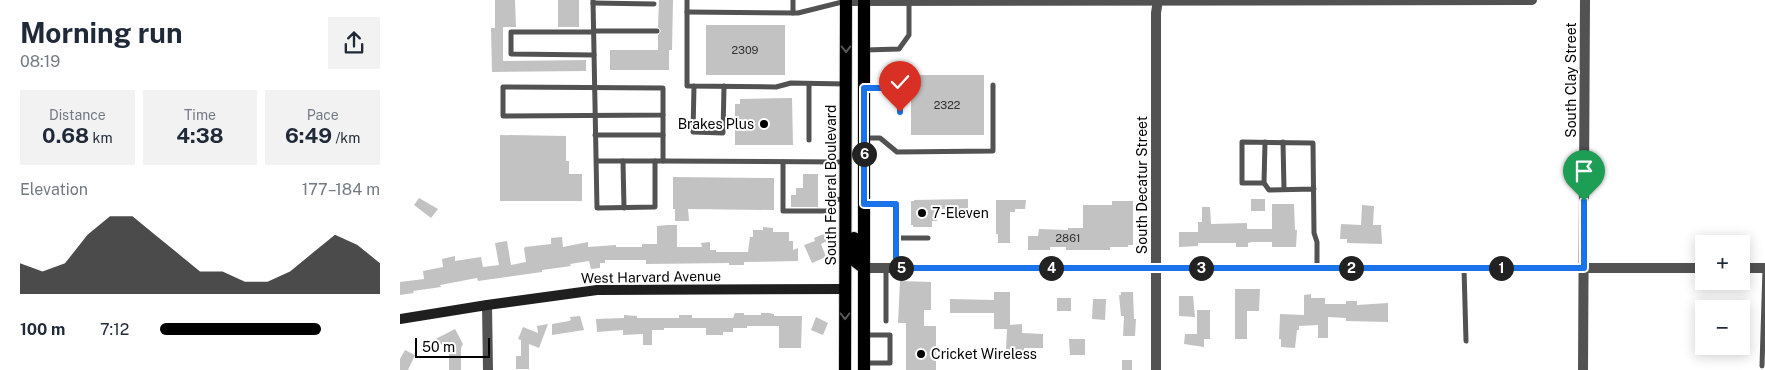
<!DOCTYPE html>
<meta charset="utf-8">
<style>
:root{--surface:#fff;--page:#f2f2f3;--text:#1f2937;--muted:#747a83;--accent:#000}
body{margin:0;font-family:"Public Sans",sans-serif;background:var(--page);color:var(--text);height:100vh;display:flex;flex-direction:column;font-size:19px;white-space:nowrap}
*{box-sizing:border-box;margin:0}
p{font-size:16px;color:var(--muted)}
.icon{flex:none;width:28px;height:28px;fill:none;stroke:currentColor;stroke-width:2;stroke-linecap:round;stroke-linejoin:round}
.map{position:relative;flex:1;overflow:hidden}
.side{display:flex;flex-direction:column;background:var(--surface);width:400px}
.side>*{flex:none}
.tools{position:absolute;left:1295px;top:235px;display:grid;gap:10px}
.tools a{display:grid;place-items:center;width:55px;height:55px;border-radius:0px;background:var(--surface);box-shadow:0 2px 12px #0003;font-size:25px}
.scale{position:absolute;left:15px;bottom:12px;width:75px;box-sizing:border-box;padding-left:5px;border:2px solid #000;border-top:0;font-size:14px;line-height:18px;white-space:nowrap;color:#000;-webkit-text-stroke:4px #fff;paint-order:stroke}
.pin{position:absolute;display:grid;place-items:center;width:42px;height:42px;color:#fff;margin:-51px -21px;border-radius:50% 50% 50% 0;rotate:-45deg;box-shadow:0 0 5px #0007}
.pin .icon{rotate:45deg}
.km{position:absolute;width:25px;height:25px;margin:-12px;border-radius:50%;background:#222;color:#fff;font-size:14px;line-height:25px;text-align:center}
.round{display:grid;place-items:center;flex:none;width:52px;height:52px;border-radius:0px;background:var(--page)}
.headline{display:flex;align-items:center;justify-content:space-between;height:85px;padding:0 20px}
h1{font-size:28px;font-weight:700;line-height:38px}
.stats{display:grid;grid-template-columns:repeat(3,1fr);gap:8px;height:85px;padding:5px 20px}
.stats div{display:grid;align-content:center;border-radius:0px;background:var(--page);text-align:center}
.stats b{font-size:21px;font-weight:700}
.stats small{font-size:14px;font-weight:400}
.stats p{font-size:14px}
.chart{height:140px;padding:10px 20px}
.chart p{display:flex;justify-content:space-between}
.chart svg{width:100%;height:90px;margin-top:5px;fill:var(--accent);opacity:.7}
ul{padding:0 20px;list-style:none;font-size:16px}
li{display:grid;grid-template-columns:80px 60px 1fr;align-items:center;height:38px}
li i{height:12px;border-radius:6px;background:var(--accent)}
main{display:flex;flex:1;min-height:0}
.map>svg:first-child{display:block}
.building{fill:#c2c2c2}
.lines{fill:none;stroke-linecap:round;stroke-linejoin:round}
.primary-casing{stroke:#dbdbdb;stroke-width:14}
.lane{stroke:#525252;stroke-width:5}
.street{stroke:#525252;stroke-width:10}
.secondary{stroke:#1f1f1f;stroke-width:10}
.primary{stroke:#000;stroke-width:12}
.oneway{stroke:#595959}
.route-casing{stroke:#fff;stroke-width:10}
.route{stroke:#1a73e8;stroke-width:6}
.poi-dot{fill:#000;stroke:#fff;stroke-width:2}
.labels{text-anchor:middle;stroke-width:4;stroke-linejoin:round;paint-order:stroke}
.number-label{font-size:11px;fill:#303030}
.street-label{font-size:14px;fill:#000;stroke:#fff}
.poi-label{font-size:14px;fill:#000;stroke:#fff;text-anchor:start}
</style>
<main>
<section class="side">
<div class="headline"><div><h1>Morning run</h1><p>08:19</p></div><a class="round"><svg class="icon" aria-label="share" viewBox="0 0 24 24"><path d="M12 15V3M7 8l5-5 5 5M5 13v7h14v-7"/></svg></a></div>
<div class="stats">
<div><p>Distance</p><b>0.68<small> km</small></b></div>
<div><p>Time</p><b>4:38</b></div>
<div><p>Pace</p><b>6:49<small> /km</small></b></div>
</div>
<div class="chart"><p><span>Elevation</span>177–184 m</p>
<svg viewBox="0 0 160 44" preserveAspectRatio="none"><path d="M0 44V29L10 33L20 29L30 15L40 6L50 6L60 15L70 24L80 33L90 33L100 38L110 38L120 33L130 24L140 15L150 20L160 29V44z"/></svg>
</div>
<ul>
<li><b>100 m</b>7:12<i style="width:73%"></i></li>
</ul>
</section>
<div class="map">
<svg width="1365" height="370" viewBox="0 0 1365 370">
<rect width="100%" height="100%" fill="#fff"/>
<g class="building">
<polygon points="95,0 115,0 116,27 103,27 103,61 186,60 186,71 92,72 91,28 95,28"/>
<rect x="158" y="0" width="21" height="27"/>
<polygon points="259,0 273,0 272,50 269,50 269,70 210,70 210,50 258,50 258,35 261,31 258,27"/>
<rect x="306" y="25" width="79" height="50"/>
<rect x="511" y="75" width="73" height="60"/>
<polygon points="392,98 393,145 335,145 335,104 340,104 340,99"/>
<polygon points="100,135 166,136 166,161 169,161 169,174 182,174 182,201 100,201"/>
<polygon points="403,174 418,174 418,207 391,207 391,195 396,195 396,188 403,188"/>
<polygon points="273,177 374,178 374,210 288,209 289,221 275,221 275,209 273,209"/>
<polygon points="19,198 38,209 31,218 14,205"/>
<polygon points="568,199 568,209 537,209 537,221 532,221 532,227 513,227 513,225 511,225 511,201 514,201 514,200"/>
<rect x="851" y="199" width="14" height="12"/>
<polygon points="596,200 626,200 625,209 615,209 615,212 610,212 610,243 598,243 598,234 596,234"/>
<polygon points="712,201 733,201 733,245 728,245 728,247 710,247 710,250 666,250 666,247 650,247 650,250 628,250 628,236 638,236 639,229 668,230 668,228 683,228 683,205 712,205"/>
<polygon points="872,204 894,204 895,230 897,230 896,247 872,247 872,242 852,242 848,243 848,247 836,247 836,243 798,243 798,246 779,247 779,232 798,232 798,222 802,222 802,207 810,207 811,224 847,223 847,229 872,229"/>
<polygon points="962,205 974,206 973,225 981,225 982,244 947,243 947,239 940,239 941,224 961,225"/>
<polygon points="267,225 277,225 277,247 302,247 301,243 310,242 310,250 316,250 316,252 348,252 350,237 353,237 353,230 363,230 363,227 373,228 373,232 389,232 389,241 393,241 393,250 398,248 398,261 344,262 344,265 329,265 329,263 246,264 246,260 205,260 205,263 200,263 200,268 191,269 189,261 170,264 171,266 142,270 142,272 78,281 77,278 40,285 41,287 13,291 14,293 0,295 0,282 24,279 23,271 43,267 42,259 55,256 55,261 81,257 83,267 99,265 95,243 107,241 111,265 126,262 124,249 125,247 151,244 151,238 162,237 163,247 188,242 188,247 216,245 216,247 242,247 242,244 257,244 257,226"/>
<polygon points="426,233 429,240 421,244 426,257 412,263 404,245 415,241 414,238"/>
<polygon points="500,281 531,282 531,310 524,310 524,326 536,326 536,370 506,370 506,323 498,323"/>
<polygon points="835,289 860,289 859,311 847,311 847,339 835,339"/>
<polygon points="594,292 610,292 610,325 622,324 622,333 643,334 643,348 624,348 624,355 615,355 615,350 606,349 607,329 594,329 594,313 550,313 550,299 594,300"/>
<polygon points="721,292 733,292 734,319 736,319 735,336 723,336 724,316 721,316 719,295 721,295"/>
<polygon points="911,294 911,298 925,298 925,304 946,304 946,301 957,301 957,305 988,303 988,322 946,321 946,318 928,317 928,338 918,338 918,325 899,326 899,330 897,330 895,348 881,347 881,339 879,339 880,314 904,315 904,295"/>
<polygon points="779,296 793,296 795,317 779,316"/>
<rect x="657" y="298" width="14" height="13"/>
<polygon points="693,299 706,299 705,320 692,319"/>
<polygon points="797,310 810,310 810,339 804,339 804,347 784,344 785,334 797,334"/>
<polygon points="335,313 344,313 344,315 361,315 361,313 369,313 374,314 374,316 402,316 401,348 379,348 379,326 347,326 347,328 333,328 333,332 323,332 323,335 306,335 306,328 264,328 264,330 252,330 252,345 243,345 243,334 223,335 223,330 197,332 196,319 224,318 224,315 237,316 237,318 279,318 279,315 292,315 292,318 333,318"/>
<polygon points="180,316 184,330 152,335 152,324 169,321 171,320 170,317"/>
<polygon points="416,317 428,323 423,335 411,330"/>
<polygon points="148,324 139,348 129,344 129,369 116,369 116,356 121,356 121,340 118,339 123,327 138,333 137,326"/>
<polygon points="55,329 63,344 61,348 61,370 49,370 49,355 44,344 24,347 24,345"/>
<polygon points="669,339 685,339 685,355 670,355"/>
<polygon points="5,350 15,355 8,370 0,370 0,359"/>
<rect x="722" y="360" width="10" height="10"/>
</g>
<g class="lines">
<defs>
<g id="primary">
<polyline points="454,238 455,261 464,268"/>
<polyline points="445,370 446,0"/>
<polyline points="464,370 464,0"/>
</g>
</defs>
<use href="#primary" class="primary-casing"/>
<g class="lane">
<path d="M193 0C194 69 195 138 197 208L255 207V161H196"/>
<polyline points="287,0 287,86 376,87 391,83 446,84"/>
<polyline points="193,3 254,4"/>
<polyline points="287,12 398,13 446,1"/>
<polyline points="393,13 393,0"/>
<polyline points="194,31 257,31"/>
<polyline points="194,32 111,32 111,54 194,55"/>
<polyline points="465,50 499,49 509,35 509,1"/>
<polyline points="294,86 293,132 323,133 324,86"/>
<polygon points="103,87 263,88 263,115 103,116"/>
<polyline points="465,88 500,88 500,112"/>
<polyline points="195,135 263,135"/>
<polyline points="466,138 480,138 497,152 593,151 593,85"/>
<polyline points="409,140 409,84"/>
<polyline points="883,142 884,189"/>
<polyline points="223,161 224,208"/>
<polyline points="255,161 263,161 263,115"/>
<polyline points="263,161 445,162"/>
<polyline points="383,162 383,211 431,211 430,200 444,199"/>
<polyline points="864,183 865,142"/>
<polyline points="914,189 869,190 864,183 842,183 842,142 913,143 914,233 917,242 917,268"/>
<polyline points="464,204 495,204 495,268"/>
<polyline points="495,238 528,238"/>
<polyline points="486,268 486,321"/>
<polyline points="1064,268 1066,341"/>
<polyline points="464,363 490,363 490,335 465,335"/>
<polyline points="1362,366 1365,268"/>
</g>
<g class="street">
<polyline points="446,1 1132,0"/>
<polyline points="464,268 1304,268"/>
<polyline points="1341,268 1365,268"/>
<polyline points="87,305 88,370"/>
<polyline points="756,370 756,13 758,0"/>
<polyline points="1183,370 1185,0"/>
</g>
<polyline class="secondary" points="0,319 87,305 197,290 445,289"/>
<use href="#primary" class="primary"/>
</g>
<defs><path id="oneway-chevron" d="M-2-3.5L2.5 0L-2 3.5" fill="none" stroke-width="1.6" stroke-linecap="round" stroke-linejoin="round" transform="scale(1.25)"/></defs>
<g class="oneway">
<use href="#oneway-chevron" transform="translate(446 49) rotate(90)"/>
<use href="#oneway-chevron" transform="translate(445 316) rotate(90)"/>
</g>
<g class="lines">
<defs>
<polyline id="route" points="500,112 500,88 464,88 464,204 496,204 496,268 1184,268 1184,201"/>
</defs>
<use href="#route" class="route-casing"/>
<use href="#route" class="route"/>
</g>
<g class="poi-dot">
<circle cx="364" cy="124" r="5"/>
<circle cx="522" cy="213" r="5"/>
<circle cx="521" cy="354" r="5"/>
</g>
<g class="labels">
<g class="number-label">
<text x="345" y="54">2309</text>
<text x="547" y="109">2322</text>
<text x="668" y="242">2861</text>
</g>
<g class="street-label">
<text transform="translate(1171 80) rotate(-90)" y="5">South Clay Street</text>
<text transform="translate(431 185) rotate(-90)" y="5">South Federal Boulevard</text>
<text transform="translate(742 185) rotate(-90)" y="5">South Decatur Street</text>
<text transform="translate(251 277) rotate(-1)" y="5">West Harvard Avenue</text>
</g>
<g class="poi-label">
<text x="354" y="129" text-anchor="end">Brakes Plus</text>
<text x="532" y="218">7-Eleven</text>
<text x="531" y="359">Cricket Wireless</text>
</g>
</g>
</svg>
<div class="tools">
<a>+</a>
<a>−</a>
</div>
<div class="scale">50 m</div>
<div class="pin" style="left:1184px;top:201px;background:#1e9e55"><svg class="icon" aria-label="arrive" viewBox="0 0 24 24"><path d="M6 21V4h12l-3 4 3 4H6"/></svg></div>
<div class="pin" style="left:500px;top:112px;background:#d93025"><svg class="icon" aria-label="check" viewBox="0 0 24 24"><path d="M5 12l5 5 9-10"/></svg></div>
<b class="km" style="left:1101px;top:268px">1</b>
<b class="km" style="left:951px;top:268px">2</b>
<b class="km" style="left:801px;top:268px">3</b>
<b class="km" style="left:651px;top:268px">4</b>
<b class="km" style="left:501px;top:268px">5</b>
<b class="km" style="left:464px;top:154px">6</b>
</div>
</main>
